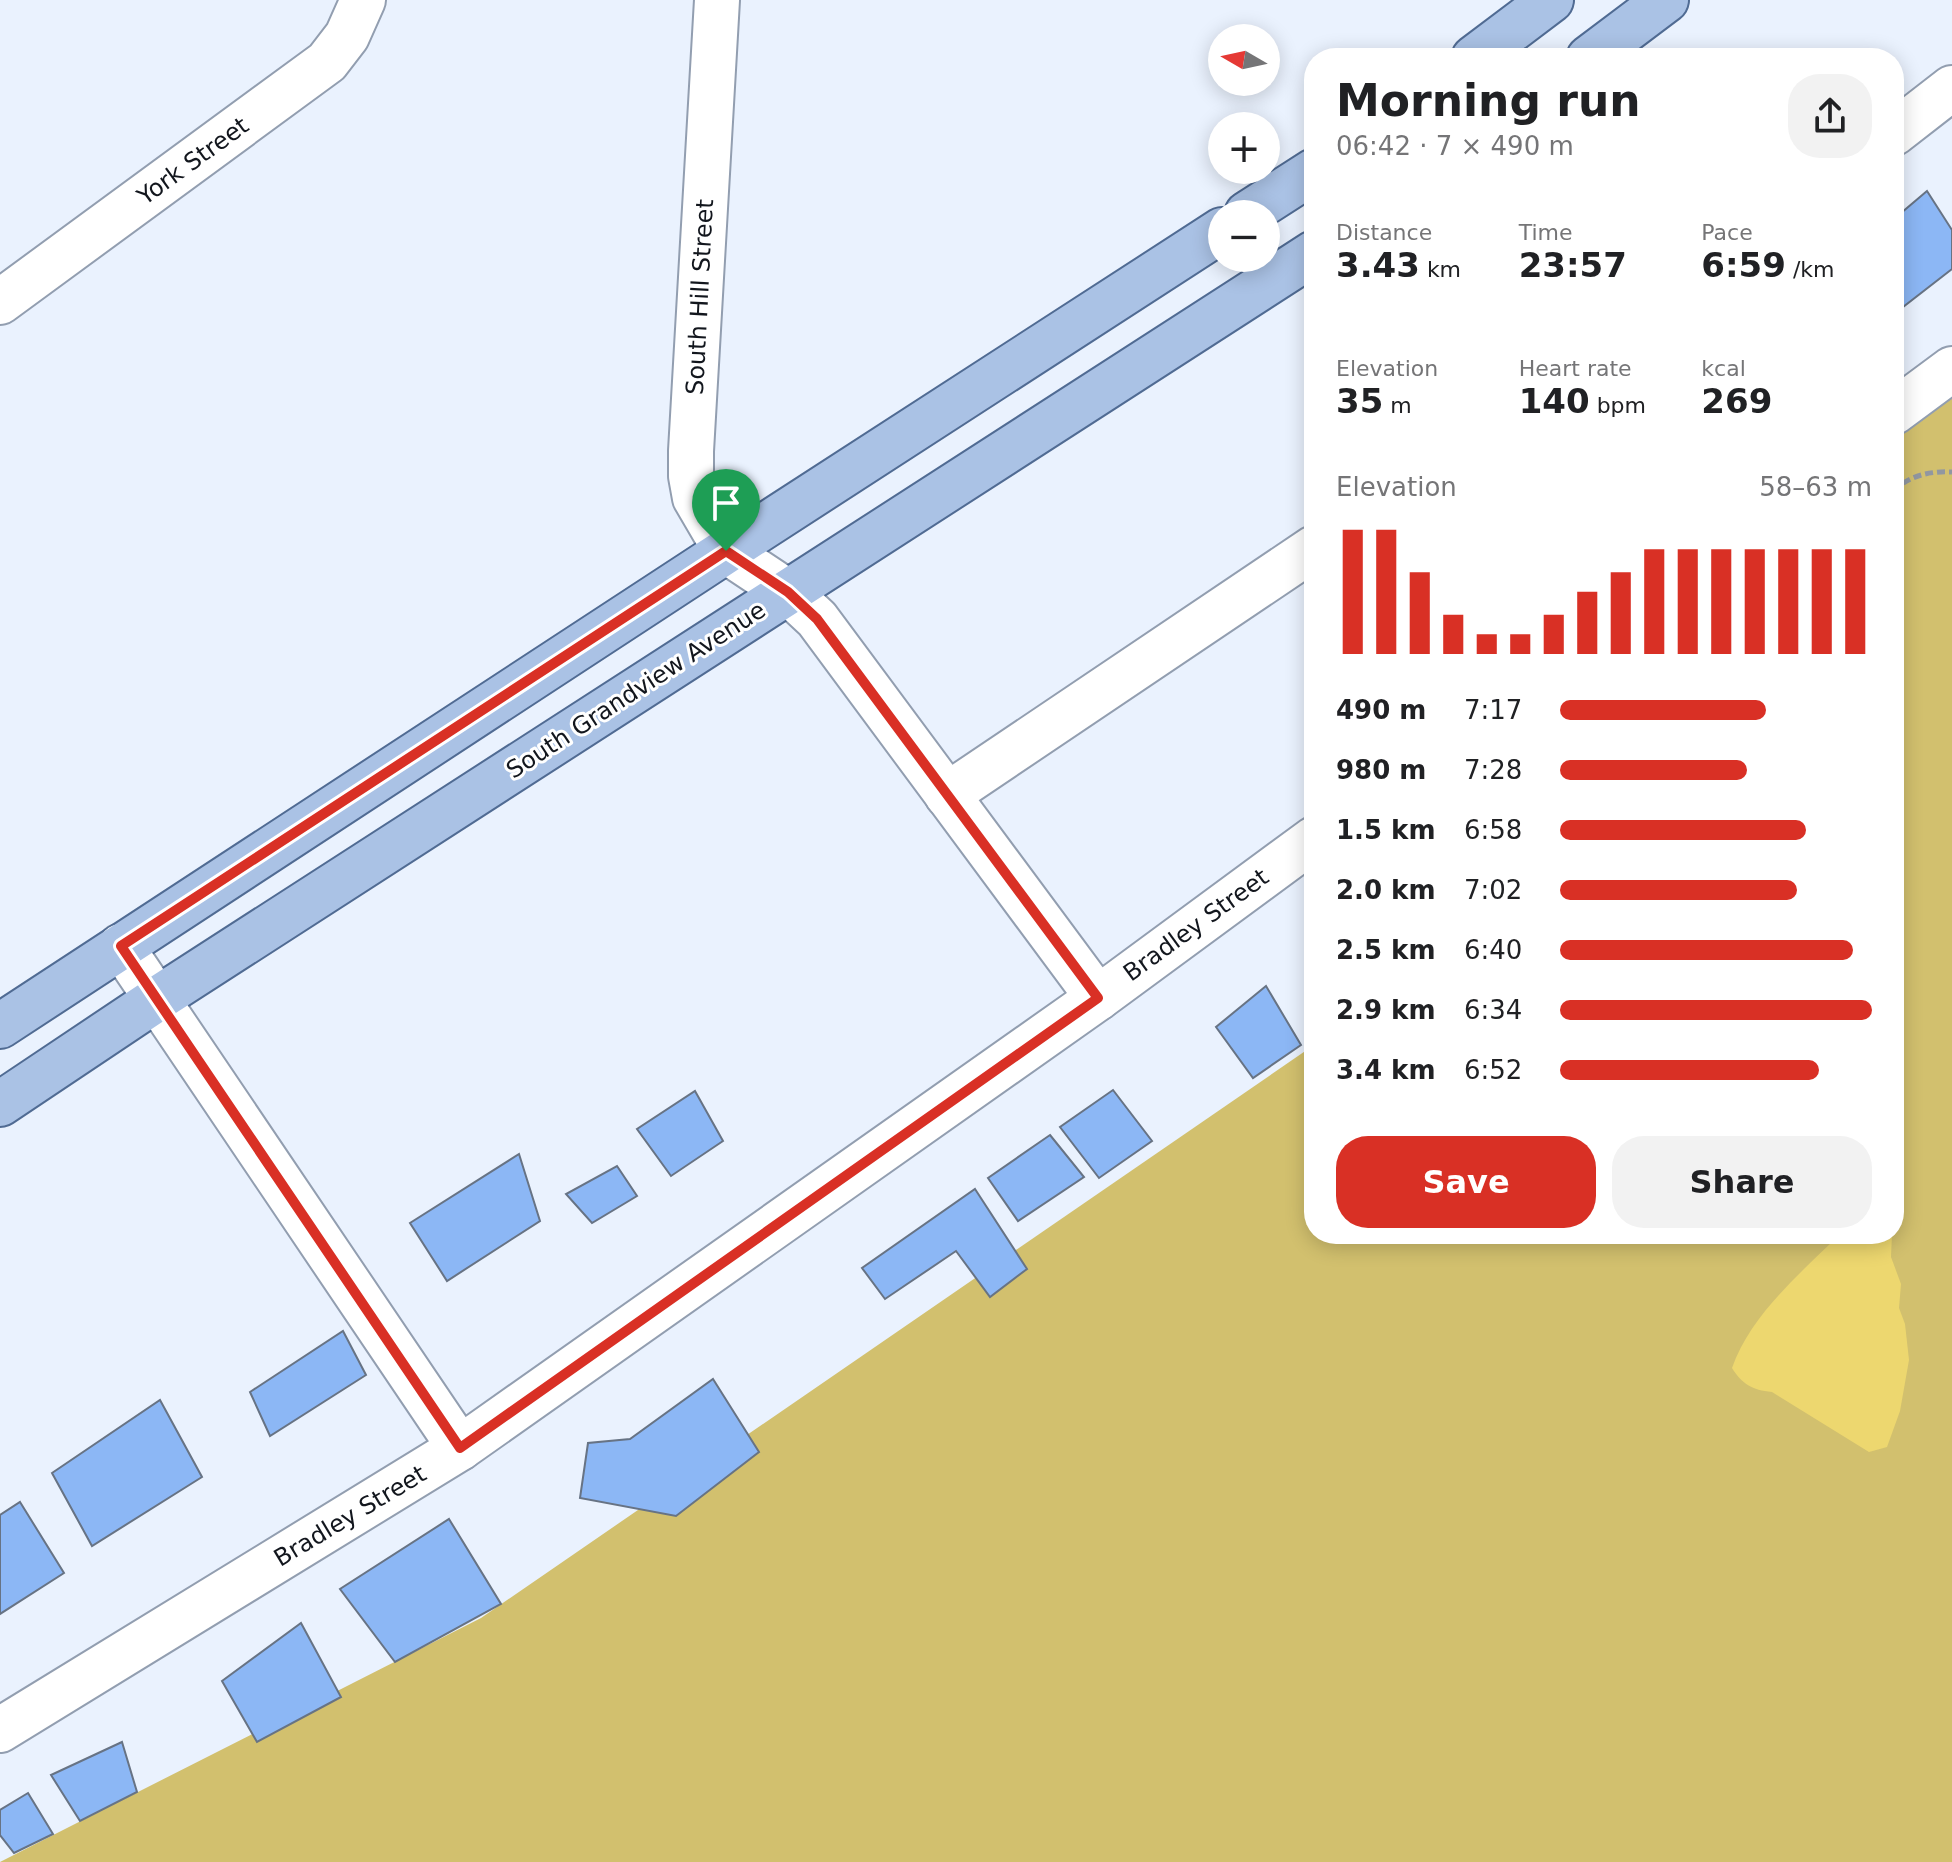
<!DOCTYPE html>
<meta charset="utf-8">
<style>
:root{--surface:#fff;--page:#f2f2f2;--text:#202124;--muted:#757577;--accent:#d93025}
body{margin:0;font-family:"DejaVu Sans",sans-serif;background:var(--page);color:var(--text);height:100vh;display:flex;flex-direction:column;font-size:30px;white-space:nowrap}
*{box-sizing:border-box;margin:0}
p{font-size:26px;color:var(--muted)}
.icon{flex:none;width:44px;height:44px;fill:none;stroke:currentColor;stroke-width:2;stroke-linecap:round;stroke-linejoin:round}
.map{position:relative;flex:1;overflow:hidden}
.side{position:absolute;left:1304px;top:48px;width:600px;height:1196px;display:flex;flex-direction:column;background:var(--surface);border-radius:32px;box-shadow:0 4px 20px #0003}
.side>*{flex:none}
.needle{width:52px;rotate:279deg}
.controls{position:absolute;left:1208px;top:24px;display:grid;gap:16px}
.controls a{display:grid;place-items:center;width:72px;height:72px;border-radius:50%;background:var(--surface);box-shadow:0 4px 20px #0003;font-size:40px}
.pin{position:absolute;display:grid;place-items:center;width:68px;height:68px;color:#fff;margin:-82px -34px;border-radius:50% 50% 50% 0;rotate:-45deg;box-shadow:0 0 8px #0007}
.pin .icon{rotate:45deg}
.round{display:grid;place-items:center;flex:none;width:84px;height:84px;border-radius:32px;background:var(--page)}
.headline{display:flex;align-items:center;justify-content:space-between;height:136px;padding:0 32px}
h1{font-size:44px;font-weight:800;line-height:60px}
.figures{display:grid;grid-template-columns:repeat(3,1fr);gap:12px;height:136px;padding:8px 32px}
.figures div{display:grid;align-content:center}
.figures b{font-size:34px;font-weight:800}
.figures small{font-size:22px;font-weight:400}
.figures p{font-size:22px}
.chart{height:224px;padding:16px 32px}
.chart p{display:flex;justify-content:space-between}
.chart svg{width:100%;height:144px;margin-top:8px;stroke:var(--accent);stroke-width:6}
.button{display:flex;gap:16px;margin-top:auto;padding:16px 32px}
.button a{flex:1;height:92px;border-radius:32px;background:var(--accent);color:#fff;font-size:32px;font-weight:800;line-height:92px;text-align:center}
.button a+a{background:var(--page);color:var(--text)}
ul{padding:0 32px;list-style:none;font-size:26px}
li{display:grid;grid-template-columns:128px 96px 1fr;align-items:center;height:60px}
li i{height:20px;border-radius:10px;background:var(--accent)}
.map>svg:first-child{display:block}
.green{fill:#d2c06e}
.water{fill:#edd76f}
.building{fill:#8cb7f5;stroke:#677384;stroke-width:2}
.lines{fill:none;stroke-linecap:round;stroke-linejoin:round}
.minor-casing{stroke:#929eb0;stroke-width:48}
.major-casing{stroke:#506b93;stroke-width:48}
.path{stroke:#9197a1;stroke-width:5;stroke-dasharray:8 4;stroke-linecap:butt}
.minor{stroke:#fff;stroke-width:44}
.major{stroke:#aac2e5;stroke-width:44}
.route-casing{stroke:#fff;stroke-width:16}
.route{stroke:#d93025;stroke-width:10}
.labels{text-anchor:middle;stroke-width:6;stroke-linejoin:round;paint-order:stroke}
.street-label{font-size:24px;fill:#12161d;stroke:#fff}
</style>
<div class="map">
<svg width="1952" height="1862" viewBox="0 0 1952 1862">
<rect width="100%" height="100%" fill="#eaf2fe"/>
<polygon class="green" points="1952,397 1952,1862 0,1862 481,1618 1314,1045 1314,1234 1894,1234 1894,437"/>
<path class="water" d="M1840 1234H1892L1891 1257 1901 1284 1899 1308 1905 1324 1909 1360 1900 1411 1887 1447 1869 1452 1772 1392C1752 1390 1742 1384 1732 1368 1751 1314 1800 1274 1840 1234Z"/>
<g class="building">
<polygon points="1927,191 1952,230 1952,269 1903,307 1894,294 1894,219"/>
<polygon points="1266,986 1301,1045 1253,1078 1216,1027"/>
<polygon points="1113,1090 1152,1141 1099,1178 1060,1127"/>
<polygon points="695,1091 723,1141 671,1176 637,1129"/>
<polygon points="1050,1135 1084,1177 1018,1221 988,1178"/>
<polygon points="519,1154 540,1221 447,1281 410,1223"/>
<polygon points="617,1166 637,1196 592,1223 566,1194"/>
<polygon points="975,1189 1027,1269 990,1297 956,1251 885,1299 862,1268"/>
<polygon points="343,1331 366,1375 270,1436 250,1392"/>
<polygon points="713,1379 759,1452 676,1516 580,1498 588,1443 630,1439"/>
<polygon points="160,1400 202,1477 92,1546 52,1473"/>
<polygon points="20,1502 64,1573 0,1614 0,1515"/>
<polygon points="449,1519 501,1604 395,1662 340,1589"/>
<polygon points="301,1623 341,1697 257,1742 222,1681"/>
<polygon points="122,1742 137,1792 80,1821 51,1775"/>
<polygon points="28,1793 53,1834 14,1853 0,1835 0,1810"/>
</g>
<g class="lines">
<defs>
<g id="minor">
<polyline points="717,0 691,451 691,476 695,498 726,551 788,592 817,619 1098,998"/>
<polyline points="1894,133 1952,88"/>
<polyline points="0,302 327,62 347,36 363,0"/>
<polyline points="1894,412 1952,369"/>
<polyline points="947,795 1314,548"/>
<polyline points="121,946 460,1448"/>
<polyline points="0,1730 460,1448 1098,998 1314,839"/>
</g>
<g id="major">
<polyline points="1474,58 1551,0"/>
<polyline points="1589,58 1666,0"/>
<polyline points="1247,214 1314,171"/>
<polyline points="0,1026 726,551 1222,230"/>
<polyline points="0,1104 157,999 1314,253"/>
</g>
</defs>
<use href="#minor" class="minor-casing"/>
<use href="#major" class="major-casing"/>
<path class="path" d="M1894 491C1909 475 1931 471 1952 472"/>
<use href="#minor" class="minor"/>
<use href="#major" class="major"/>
</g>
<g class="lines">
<defs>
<polygon id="route" points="726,551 788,592 817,619 1098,998 460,1448 121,946"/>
</defs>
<use href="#route" class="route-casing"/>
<use href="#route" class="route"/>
</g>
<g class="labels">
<g class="street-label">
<text transform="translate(193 161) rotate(-36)" y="8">York Street</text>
<text transform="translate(700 297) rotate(-87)" y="8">South Hill Street</text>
<text transform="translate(636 690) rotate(-33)" y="8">South Grandview Avenue</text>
<text transform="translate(1196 925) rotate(-36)" y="8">Bradley Street</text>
<text transform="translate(350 1516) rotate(-31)" y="8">Bradley Street</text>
</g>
</g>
</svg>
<div class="controls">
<a><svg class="needle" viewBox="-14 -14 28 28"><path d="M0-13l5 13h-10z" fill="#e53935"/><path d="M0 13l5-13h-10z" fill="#757577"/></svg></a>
<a>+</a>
<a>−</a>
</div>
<div class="pin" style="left:726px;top:551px;background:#1e9e55"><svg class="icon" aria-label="arrive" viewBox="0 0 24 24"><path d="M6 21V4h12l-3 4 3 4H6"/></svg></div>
<section class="side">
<div class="headline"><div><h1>Morning run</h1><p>06:42 · 7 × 490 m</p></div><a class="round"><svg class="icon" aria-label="share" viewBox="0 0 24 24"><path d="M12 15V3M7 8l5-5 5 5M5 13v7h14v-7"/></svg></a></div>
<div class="figures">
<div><p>Distance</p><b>3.43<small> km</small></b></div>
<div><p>Time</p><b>23:57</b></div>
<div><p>Pace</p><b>6:59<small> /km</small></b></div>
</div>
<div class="figures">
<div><p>Elevation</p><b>35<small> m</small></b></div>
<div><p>Heart rate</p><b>140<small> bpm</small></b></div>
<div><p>kcal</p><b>269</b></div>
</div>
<div class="chart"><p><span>Elevation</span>58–63 m</p>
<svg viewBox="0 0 160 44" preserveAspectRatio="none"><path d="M5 44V6M15 44V6M25 44V19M35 44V32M45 44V38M55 44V38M65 44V32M75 44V25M85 44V19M95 44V12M105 44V12M115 44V12M125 44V12M135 44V12M145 44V12M155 44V12"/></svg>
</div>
<ul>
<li><b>490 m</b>7:17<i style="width:66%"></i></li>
<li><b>980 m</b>7:28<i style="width:60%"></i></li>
<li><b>1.5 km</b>6:58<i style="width:79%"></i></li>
<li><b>2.0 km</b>7:02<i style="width:76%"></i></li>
<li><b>2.5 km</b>6:40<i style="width:94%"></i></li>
<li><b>2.9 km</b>6:34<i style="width:100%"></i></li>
<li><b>3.4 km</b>6:52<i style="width:83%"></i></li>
</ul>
<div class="button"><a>Save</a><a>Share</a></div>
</section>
</div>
